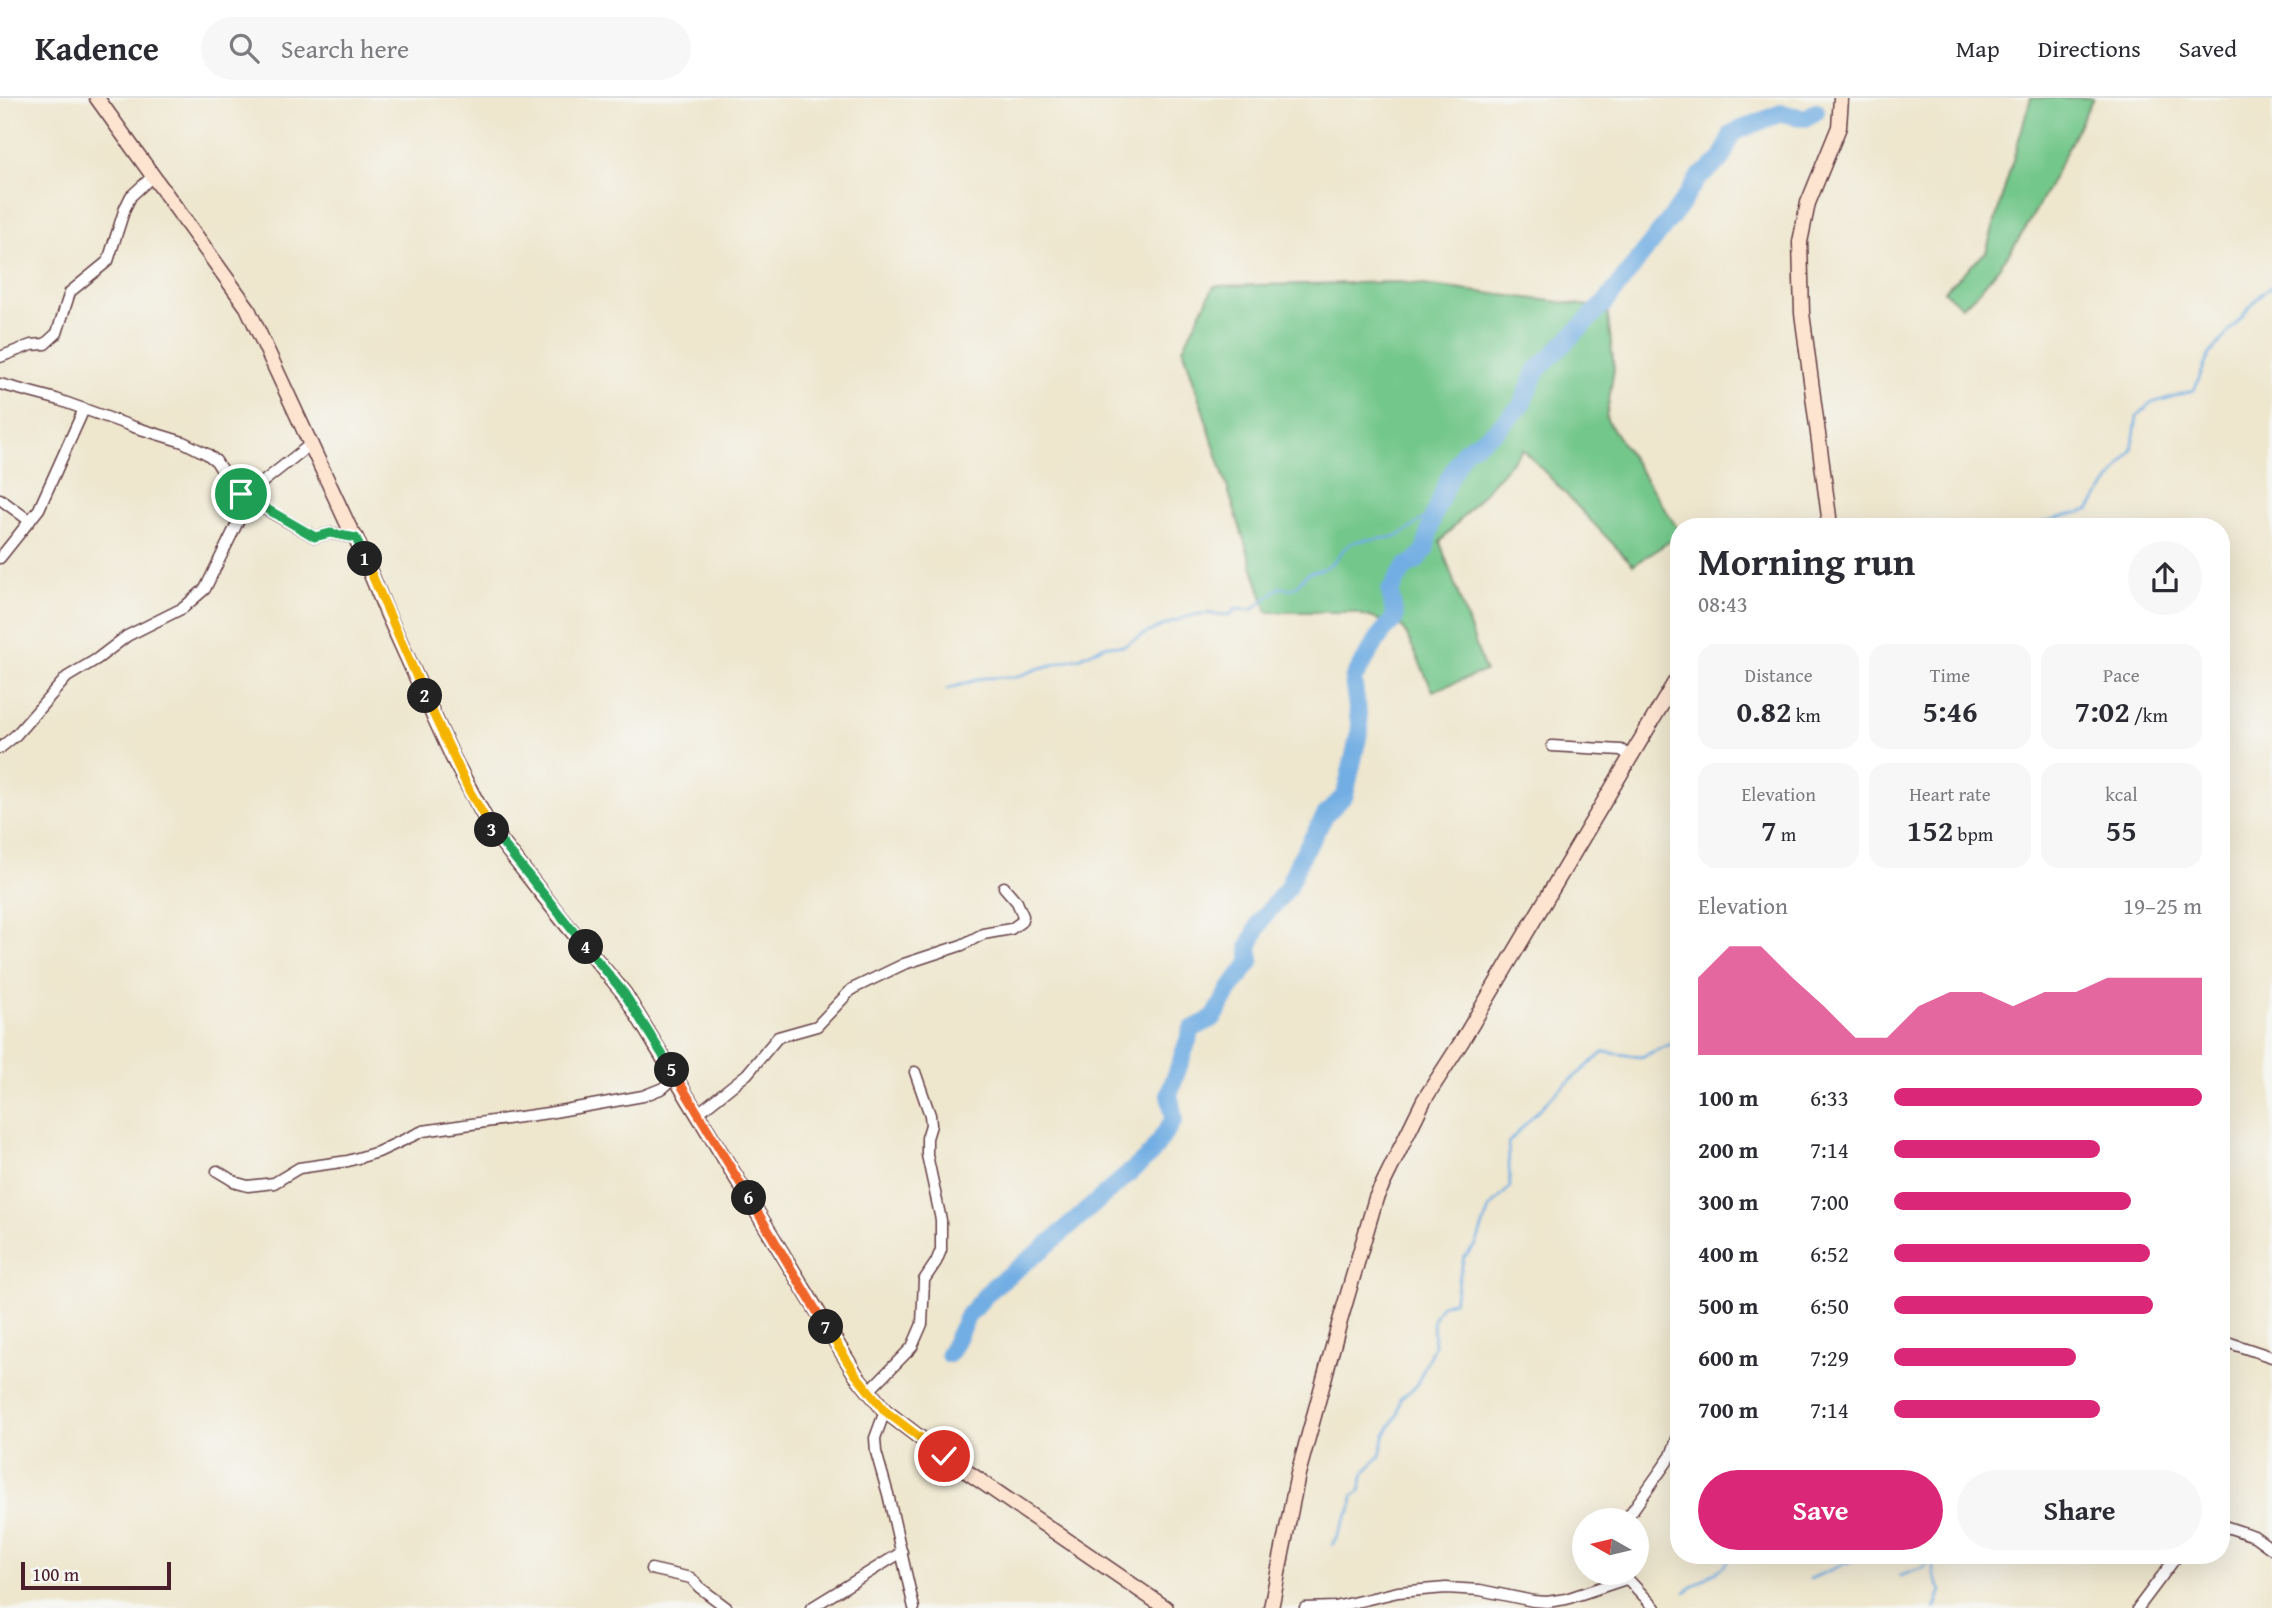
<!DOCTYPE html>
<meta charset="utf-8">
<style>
:root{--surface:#fff;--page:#f7f7f7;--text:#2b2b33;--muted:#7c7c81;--line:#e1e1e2;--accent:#db2777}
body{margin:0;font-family:"Gentium Book Plus",serif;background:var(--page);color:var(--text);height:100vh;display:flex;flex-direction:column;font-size:26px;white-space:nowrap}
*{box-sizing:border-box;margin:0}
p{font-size:23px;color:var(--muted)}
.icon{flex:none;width:38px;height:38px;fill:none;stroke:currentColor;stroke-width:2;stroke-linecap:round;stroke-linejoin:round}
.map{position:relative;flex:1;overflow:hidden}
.side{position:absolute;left:1670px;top:420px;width:560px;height:1046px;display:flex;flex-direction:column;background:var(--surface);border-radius:28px;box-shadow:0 7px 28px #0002}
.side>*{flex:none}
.needle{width:46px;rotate:278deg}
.controls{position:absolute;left:1572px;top:1410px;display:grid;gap:14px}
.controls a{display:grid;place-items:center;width:77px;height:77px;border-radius:50%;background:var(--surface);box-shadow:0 7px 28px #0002;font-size:35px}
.scale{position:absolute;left:21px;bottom:18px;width:150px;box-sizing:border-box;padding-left:7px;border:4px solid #4a1f2b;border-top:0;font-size:19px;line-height:24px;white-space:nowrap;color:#4a1f2b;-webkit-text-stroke:5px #f6f6f2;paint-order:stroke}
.pin{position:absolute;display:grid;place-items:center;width:60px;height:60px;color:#fff;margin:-30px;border:4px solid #fff;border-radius:50%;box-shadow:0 2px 7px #0007}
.km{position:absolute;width:35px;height:35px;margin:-18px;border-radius:50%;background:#222;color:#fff;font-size:19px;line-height:35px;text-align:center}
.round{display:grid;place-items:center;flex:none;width:74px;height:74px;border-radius:37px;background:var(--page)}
.head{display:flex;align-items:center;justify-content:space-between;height:119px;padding:0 28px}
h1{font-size:38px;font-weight:600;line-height:52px}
.stats{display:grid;grid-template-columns:repeat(3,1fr);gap:10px;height:119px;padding:7px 28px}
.stats div{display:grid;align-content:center;border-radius:18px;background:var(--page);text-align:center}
.stats b{font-size:30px;font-weight:600}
.stats small{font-size:19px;font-weight:400}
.stats p{font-size:19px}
.chart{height:196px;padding:14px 28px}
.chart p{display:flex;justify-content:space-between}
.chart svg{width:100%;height:126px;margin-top:7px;fill:var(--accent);opacity:.7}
.primary-button{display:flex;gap:14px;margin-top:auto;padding:14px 28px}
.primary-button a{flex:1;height:80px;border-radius:42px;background:var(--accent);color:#fff;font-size:28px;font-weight:600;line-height:80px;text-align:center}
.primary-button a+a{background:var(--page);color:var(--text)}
ul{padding:0 28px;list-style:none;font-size:23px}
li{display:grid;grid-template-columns:112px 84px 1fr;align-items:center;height:52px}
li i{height:18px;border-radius:9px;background:var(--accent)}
header{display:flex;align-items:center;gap:42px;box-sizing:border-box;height:98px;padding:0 35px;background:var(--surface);border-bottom:2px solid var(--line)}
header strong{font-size:33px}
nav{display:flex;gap:38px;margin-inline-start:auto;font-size:24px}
.search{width:490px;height:63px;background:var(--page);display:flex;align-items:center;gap:18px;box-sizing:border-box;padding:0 24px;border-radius:38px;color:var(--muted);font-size:26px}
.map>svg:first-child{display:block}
.green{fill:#73c78b;stroke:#5e735b;stroke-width:2}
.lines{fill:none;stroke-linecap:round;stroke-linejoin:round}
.stream{stroke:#72aee3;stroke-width:2.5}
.river{stroke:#72aee3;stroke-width:18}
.street-casing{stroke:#633d43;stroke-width:13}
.secondary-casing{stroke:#633d43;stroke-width:17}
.street{stroke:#fff;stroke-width:10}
.secondary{stroke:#fde4d1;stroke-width:14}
.split-1-casing{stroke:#fff;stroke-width:14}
.split-2-casing{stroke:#fff;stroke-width:14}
.split-3-casing{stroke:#fff;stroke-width:14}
.split-4-casing{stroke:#fff;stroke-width:14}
.split-5-casing{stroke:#fff;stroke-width:14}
.split-6-casing{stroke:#fff;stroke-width:14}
.split-7-casing{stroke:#fff;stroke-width:14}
.split-8-casing{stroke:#fff;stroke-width:14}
.split-1{stroke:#22a559;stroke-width:9}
.split-2{stroke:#f5b400;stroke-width:9}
.split-3{stroke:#f5b400;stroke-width:9}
.split-4{stroke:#22a559;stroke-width:9}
.split-5{stroke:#22a559;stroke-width:9}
.split-6{stroke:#f0652b;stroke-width:9}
.split-7{stroke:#f0652b;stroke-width:9}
.split-8{stroke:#f5b400;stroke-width:9}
</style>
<header>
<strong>Kadence</strong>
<div class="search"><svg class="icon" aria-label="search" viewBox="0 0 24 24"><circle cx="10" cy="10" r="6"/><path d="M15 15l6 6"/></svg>Search here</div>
<nav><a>Map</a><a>Directions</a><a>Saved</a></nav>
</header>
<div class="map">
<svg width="2272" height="1510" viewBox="0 0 2272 1510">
<rect width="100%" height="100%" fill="#f6f6f2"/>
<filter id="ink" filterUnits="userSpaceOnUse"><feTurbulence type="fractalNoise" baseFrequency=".0143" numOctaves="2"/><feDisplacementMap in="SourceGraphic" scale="14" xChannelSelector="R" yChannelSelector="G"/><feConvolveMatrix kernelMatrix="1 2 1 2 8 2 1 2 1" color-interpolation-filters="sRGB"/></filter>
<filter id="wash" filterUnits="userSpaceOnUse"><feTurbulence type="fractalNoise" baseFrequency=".00686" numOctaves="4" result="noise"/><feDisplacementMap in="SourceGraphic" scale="28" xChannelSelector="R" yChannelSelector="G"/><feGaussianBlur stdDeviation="1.57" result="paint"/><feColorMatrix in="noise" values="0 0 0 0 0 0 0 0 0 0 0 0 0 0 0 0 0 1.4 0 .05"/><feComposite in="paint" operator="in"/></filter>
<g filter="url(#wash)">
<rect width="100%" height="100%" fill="#eee6cd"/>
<g class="green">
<path d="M2031 0H2093C2057 70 2022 157 1962 209L1944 193 1986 154Z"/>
<polygon points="1399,184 1607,210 1614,271 1606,320 1678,431 1678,438 1633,467 1523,351 1440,444 1485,573 1433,593 1403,529 1353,514 1267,514 1183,250 1214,188"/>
</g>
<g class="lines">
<g class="stream">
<polyline points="2023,429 2089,412 2132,352 2137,319 2149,306 2194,292 2209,257 2263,194 2272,188"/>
<path d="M947 591 983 580 1017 579 1037 571 1081 559 1107 547 1124 548C1139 537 1182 518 1201 516 1210 515 1220 517 1229 517L1236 511 1252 512 1280 489C1297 495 1296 486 1306 477 1311 472 1323 473 1330 467 1339 459 1345 445 1358 443 1371 440 1388 442 1400 437 1414 431 1423 417 1435 414"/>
<polyline points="1332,1447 1352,1409 1353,1397 1360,1393 1364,1375 1380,1358 1385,1336 1398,1316 1400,1301 1416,1288 1434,1248 1433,1222 1441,1207 1454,1203 1464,1159 1476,1147 1489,1111 1510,1089 1508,1045 1552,998 1604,954 1641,959 1678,943"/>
<polyline points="1931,1458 1934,1478 1941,1493 1935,1510"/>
<polyline points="1900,1478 1925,1469 1929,1461"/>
<polyline points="1810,1481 1862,1458"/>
<polyline points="1685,1494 1724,1468 1733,1458"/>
</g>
<polyline class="river" points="949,1256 968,1217 993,1189 1044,1150 1151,1056 1174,1021 1169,996 1192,931 1214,920 1230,891 1251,863 1249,849 1261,822 1287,791 1299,763 1326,716 1345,697 1360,631 1353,581 1381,536 1395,520 1390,493 1405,469 1416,463 1425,452 1432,422 1449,380 1464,353 1495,333 1521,308 1537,272 1605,205 1676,113 1699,79 1722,61 1732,35 1781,15 1805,20 1816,13"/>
</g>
</g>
<g filter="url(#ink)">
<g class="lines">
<defs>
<g id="street">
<polyline points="0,259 31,247 45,246 57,235 70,194 108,163 125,110 131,98 153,78"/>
<polyline points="0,286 56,301 134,329 183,344 207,356 216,363 233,390 247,401 315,439 330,435 356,440"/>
<polyline points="0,401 30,423"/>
<polyline points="0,460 39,411 84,311"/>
<polyline points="1552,648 1621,652 1632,659"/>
<polyline points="0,650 16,637 67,579 97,561 127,538 183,510 205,491 254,391 312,345"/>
<polyline points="697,1016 747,976 778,939 817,928 852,891 904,866 962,847 983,836 1011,831 1021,824 1023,818 1017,804 1004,789"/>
<polyline points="217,1073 237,1085 248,1088 274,1085 299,1070 348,1063 378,1054 423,1033 548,1015 643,998 663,990 676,978"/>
<polyline points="2221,1242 2272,1259"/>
<polyline points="869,1293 912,1249 922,1226 924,1182 936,1164 941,1152 941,1122 927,1057 927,1040 931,1027 930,1017 915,974"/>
<polyline points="885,1313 875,1340 876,1354 888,1396 914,1510"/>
<polyline points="1625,1423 1671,1358 1678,1338"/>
<polyline points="2221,1427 2254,1438 2272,1451"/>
<polyline points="651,1471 691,1480 699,1489 727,1510"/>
<polyline points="1624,1477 1655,1510"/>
<polyline points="811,1510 902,1454"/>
<polyline points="1305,1510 1335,1509 1398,1494 1446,1490 1480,1492 1533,1503 1547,1504 1566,1501 1626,1481"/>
<polyline points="2138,1510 2177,1458"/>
</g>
<g id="secondary">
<polyline points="97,0 247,209 349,429 356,440 387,515 453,660 490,729 561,820 624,895 856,1277 885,1313 944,1358 1166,1510"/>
<polyline points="1826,429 1829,419 1802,215 1800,144 1808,105 1839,29 1841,0"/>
<polyline points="1271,1510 1298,1376 1340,1223 1376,1100 1424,1002 1462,943 1678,579"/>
</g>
</defs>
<use href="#street" class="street-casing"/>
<use href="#secondary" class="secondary-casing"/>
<use href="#street" class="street"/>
<use href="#secondary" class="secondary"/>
</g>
</g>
<g class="lines" filter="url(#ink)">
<defs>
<polyline id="split-1" points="241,396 315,439 330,435 356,440 365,461"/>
<polyline id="split-2" points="365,461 425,598"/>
<polyline id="split-3" points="425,598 470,694 492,732"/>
<polyline id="split-4" points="492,732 586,849"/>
<polyline id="split-5" points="586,849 624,895 672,972"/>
<polyline id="split-6" points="672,972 749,1100"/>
<polyline id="split-7" points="749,1100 826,1229"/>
<polyline id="split-8" points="826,1229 856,1277 885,1313 944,1358"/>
</defs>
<use href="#split-1" class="split-1-casing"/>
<use href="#split-2" class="split-2-casing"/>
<use href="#split-3" class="split-3-casing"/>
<use href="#split-4" class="split-4-casing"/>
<use href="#split-5" class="split-5-casing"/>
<use href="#split-6" class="split-6-casing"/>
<use href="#split-7" class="split-7-casing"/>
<use href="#split-8" class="split-8-casing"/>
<use href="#split-1" class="split-1"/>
<use href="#split-2" class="split-2"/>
<use href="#split-3" class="split-3"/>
<use href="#split-4" class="split-4"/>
<use href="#split-5" class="split-5"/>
<use href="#split-6" class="split-6"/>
<use href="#split-7" class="split-7"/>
<use href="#split-8" class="split-8"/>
</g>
</svg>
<div class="controls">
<a><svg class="needle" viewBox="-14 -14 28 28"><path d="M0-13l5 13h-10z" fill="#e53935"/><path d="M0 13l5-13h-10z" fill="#7c7c81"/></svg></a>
</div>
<div class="scale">100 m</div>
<div class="pin" style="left:241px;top:396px;background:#1e9e55"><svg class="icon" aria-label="arrive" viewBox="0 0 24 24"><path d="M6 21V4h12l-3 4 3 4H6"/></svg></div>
<div class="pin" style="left:944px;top:1358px;background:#d93025"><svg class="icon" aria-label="check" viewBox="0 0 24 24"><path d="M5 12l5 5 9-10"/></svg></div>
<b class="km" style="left:365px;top:461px">1</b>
<b class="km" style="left:425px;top:598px">2</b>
<b class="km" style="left:492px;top:732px">3</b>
<b class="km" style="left:586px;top:849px">4</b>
<b class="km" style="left:672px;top:972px">5</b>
<b class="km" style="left:749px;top:1100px">6</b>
<b class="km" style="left:826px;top:1229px">7</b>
<section class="side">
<div class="head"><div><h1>Morning run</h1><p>08:43</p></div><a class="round"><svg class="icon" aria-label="share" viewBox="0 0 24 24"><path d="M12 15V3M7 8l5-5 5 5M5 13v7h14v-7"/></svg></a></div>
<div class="stats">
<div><p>Distance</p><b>0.82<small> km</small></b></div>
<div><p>Time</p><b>5:46</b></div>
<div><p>Pace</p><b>7:02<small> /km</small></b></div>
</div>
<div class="stats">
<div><p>Elevation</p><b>7<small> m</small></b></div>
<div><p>Heart rate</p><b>152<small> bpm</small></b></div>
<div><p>kcal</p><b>55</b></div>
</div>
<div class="chart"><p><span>Elevation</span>19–25 m</p>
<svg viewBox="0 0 160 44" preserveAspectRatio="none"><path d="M0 44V17L10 6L20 6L30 17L40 27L50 38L60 38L70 27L80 22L90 22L100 27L110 22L120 22L130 17L140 17L150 17L160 17V44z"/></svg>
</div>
<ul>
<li><b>100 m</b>6:33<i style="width:100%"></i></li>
<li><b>200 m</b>7:14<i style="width:67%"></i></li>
<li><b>300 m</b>7:00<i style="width:77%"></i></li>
<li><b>400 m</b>6:52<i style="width:83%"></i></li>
<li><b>500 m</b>6:50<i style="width:84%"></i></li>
<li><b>600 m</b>7:29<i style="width:59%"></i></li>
<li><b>700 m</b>7:14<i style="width:67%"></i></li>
</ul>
<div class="primary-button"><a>Save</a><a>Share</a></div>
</section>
</div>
